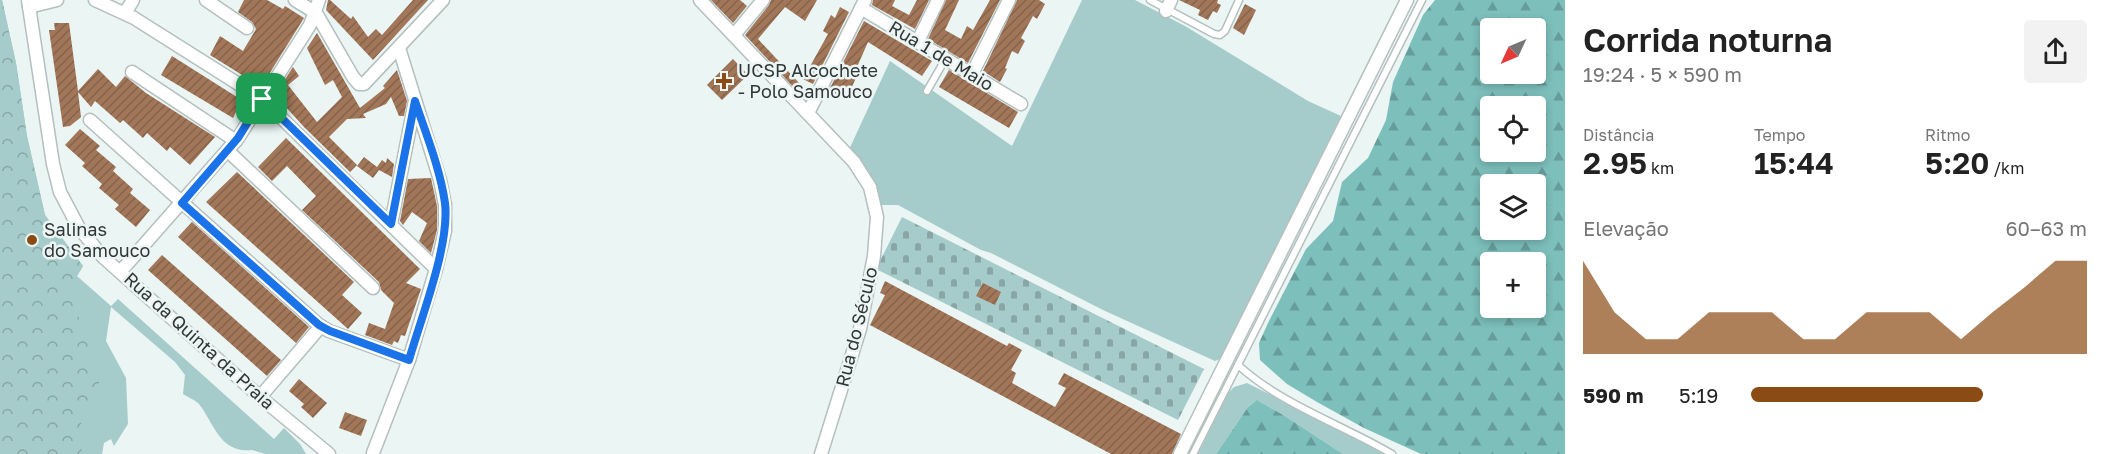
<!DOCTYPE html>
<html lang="pt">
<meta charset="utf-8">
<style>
:root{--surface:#fff;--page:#f2f2f2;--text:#222;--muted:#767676;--accent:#8b4b14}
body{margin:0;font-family:"Golos Text",sans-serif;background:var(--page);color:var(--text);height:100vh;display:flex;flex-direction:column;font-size:22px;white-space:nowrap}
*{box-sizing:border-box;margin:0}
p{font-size:20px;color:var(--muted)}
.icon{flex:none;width:33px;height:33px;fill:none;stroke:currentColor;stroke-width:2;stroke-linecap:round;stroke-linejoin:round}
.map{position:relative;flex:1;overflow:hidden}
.panel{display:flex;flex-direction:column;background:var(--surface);width:540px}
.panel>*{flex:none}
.needle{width:39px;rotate:226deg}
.buttons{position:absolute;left:1480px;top:18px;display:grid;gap:12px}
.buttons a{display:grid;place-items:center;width:66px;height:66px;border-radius:6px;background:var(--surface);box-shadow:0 3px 9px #0003;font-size:30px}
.pin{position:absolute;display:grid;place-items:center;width:51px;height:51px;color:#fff;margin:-26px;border-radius:12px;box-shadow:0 3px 9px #0006}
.round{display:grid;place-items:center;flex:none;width:63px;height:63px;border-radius:6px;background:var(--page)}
.summary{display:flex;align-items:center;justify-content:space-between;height:102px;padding:0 18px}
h1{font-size:33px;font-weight:600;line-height:45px}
.metrics{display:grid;grid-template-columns:repeat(3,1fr);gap:9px;height:102px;padding:6px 18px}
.metrics div{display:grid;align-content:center}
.metrics b{font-size:30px;font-weight:600}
.metrics small{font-size:16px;font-weight:400}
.metrics p{font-size:16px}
.chart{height:168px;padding:12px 18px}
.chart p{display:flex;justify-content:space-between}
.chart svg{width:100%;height:108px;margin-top:6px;fill:var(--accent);opacity:.7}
ul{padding:0 18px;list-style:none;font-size:20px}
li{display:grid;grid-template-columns:96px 72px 1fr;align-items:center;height:45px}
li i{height:15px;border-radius:8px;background:var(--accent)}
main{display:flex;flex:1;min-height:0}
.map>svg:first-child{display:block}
.green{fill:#a5ccca}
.forest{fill:url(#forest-firs);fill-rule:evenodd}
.cemetery{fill:url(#cemetery-stones)}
.park{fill:url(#park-crowns)}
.building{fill:url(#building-hatch)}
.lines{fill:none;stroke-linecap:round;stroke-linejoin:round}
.lane-casing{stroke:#b4bfbe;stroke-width:9}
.street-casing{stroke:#b4bfbe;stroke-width:15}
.lane{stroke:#fff;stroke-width:6}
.street{stroke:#fff;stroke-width:12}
.route-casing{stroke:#fff;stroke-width:12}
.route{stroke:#1a73e8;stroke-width:8}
.poi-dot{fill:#8b4b14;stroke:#eaf5f4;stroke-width:2}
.labels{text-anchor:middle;stroke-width:5;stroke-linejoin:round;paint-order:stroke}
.street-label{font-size:18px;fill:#323636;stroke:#eaf5f4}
.poi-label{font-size:18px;fill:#323636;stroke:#eaf5f4;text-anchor:start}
</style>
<main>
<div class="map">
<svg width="1565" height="454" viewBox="0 0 1565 454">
<defs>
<pattern id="forest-firs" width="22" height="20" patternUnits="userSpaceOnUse" patternTransform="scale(1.5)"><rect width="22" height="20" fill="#7cbfbb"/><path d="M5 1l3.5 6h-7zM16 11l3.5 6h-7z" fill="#669c99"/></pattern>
<pattern id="cemetery-stones" width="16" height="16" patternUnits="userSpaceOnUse" patternTransform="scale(1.5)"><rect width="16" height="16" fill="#a5ccca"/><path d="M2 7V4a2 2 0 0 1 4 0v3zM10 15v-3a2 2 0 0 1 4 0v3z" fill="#87a6a5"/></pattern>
<pattern id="park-crowns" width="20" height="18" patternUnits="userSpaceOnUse" patternTransform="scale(1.5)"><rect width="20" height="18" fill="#a5ccca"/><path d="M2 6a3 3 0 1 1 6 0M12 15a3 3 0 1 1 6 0" fill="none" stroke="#87a6a5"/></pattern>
<pattern id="building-hatch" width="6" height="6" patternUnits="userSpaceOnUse" patternTransform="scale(1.5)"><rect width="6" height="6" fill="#a27759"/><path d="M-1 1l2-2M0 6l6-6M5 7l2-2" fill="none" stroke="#85624a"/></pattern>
</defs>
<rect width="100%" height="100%" fill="#eaf5f4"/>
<g class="green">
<path d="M0 0H2L16 63 27 136 45 215 83 266 77 276 111 306 118 299 274 439 284 428 300 444 306 454H265L252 450C220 454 214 423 199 404 195 400 188 397 183 394L185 375 175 362 111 307 106 341 126 378 128 424 114 446 111 439 104 443 102 454H0Z"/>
<polygon points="1082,0 1135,0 1185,26 1308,101 1341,116 1220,359 1215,361 1103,310 991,253 981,250 898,205 875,205 847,154 890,61 1012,146"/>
<polygon points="1247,383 1369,444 1386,454 1343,454 1285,416 1257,400 1248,407 1216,454 1198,454 1228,393 1234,387"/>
</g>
<g class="forest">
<path d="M1435 0H1565V454H1421L1364 428 1317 402 1287 384 1260 360 1259 343 1268 323 1306 249 1333 221 1342 182 1368 158 1386 120 1393 82 1423 15ZM1491 28H1536V74H1491ZM1491 106H1536V152H1491ZM1491 184H1536V230H1491ZM1491 262H1536V308H1491Z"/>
<polygon points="1257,400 1285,416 1343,454 1216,454 1248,407"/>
</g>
<polygon class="cemetery" points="902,217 1204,369 1178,420 876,269"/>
<polygon class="park" points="0,0 2,0 16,63 27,136 45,215 83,266 70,288 81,325 92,342 89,366 102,377 81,419 82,454 0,454"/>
<g class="building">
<polygon points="244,0 267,0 283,9 285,6 304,18 261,87 210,55 220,36 243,51 256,29 252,22 238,12"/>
<polygon points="328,0 330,0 351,19 353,16 368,37 376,29 382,35 413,0 428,0 373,60 326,10"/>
<polygon points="711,0 740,0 747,6 733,23"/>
<polygon points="771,0 817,0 805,21 785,7 758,39 801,85 797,91 745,35 769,5"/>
<polygon points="873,0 895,0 892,6 909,15 917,0 929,0 915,29 872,5"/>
<polygon points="946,0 959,0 945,30 961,39 967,26 973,30 990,0 1000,0 968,63 928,39"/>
<polygon points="1017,0 1039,0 1045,4 1037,19 1033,16 1021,38 1025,41 1018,54 1012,51 1005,68 1007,69 1000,82 983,71"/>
<polygon points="1179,0 1218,0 1217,3 1221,5 1217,13 1213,11 1208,20 1198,15 1200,10"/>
<polygon points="1245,4 1256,10 1244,35 1233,28"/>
<polygon points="840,7 849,12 813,84 803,79 828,34 823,31 831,15 835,18"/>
<polygon points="864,21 932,61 922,76 868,42 857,67 860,69 846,100 829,90"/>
<polygon points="54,23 69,23 78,91 98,69 116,87 125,76 146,93 215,137 190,165 170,147 167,151 147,133 143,138 123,120 120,123 95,101 91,107 78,92 81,117 70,126 63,127 49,30 55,30"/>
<polygon points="317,33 360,108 385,88 383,86 397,70 407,101 404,116 399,116 391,97 386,104 363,114 366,118 347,119 329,137 357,165 350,172 304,127 275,95 293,67 299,76 288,85 317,122 342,97 333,80 325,85 307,48"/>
<polygon points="172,56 248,104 240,115 236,112 233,118 161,75"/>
<polygon points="733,59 748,75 722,100 707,85"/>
<polygon points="949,70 1018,112 1009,128 939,87"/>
<polygon points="80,129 100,146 96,150 116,167 113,171 133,189 130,193 150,210 136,227 115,209 119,205 99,188 102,184 82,166 85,163 65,145"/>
<polygon points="286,138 420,269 406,283 421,289 405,336 401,335 398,343 394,341 392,345 365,335 369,323 385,329 394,303 381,290 379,282 302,210 316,196 287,166 272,181 258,167"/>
<polygon points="364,157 377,167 382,160 386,163 387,158 394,164 392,177 379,170 373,178 357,166"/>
<polygon points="237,172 354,282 342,295 362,313 348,329 206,202"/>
<polygon points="431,178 437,206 437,230 431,253 419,241 427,223 412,212 403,225 400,221 408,179"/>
<polygon points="192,222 309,327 296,343 178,237"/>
<polygon points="162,255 281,360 267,376 148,270"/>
<polygon points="885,281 1007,346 1009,343 1022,350 1011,370 1016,373 1012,383 1055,407 1066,388 1058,384 1064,373 1181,434 1172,454 1111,454 870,325 885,295 880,293"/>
<polygon points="983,283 1001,292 995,305 976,296"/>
<polygon points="299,379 327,403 313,418 301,407 304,404 289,391"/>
<polygon points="345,412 367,420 361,436 339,428"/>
</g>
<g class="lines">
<defs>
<g id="lane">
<polyline points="1150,0 1214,34 1220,35 1225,31 1239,0"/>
<polyline points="927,91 946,58"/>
<path d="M1238 365C1282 405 1341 424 1392 454"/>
<polyline points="1193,454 1422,0"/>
</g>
<g id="street">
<polyline points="28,0 53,164 60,192 79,228 103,257 260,397 329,454"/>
<polyline points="95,0 134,18 262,99 436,269"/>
<polyline points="206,0 247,28"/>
<polyline points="295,0 316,13 353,77 359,84 364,84 443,0"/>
<polyline points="700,0 854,162 870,187 877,217 874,256 860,329 821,454"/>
<polyline points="29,7 57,0"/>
<polyline points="861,8 1021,104"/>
<polyline points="1166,11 1171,0"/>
<polyline points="125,13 133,0"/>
<polyline points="734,35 763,0"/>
<polyline points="918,41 938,0"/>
<polyline points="132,72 236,141"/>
<polyline points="972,74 1009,0"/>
<polyline points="808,113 865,0"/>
<polyline points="90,120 319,325 329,331 409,360"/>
<polyline points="228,151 373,288"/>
<polyline points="391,224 415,101"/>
<polyline points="120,272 238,138 310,25 319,0"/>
<polyline points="260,397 321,326"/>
<polyline points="373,453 409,360 436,269 445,231 445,205 440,180 399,48"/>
<polyline points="1180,454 1407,0"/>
</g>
</defs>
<use href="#lane" class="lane-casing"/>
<use href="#street" class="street-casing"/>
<use href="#lane" class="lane"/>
<use href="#street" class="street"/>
</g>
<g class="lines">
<defs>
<path id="route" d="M262 99 391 224 415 101C426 134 440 168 445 203 450 245 421 318 409 360L330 331 319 325 182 203 238 138Z"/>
</defs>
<use href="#route" class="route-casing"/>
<use href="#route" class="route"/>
</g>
<g class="poi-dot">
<path d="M721 72h6v6h6v6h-6v6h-6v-6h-6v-6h6z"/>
<circle cx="32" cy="240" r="6"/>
</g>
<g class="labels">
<g class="street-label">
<text transform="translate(941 56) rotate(31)" y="6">Rua 1 de Maio</text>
<text transform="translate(857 327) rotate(-76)" y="6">Rua do Século</text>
<text transform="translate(199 341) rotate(42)" y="6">Rua da Quinta da Praia</text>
</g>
<g class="poi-label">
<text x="738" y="77">UCSP Alcochete<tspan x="738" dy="21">- Polo Samouco</tspan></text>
<text x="44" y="236">Salinas<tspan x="44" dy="21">do Samouco</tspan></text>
</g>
</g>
</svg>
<div class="buttons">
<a><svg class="needle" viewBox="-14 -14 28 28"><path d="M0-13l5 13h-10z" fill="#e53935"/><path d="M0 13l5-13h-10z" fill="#767676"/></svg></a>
<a><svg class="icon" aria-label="locate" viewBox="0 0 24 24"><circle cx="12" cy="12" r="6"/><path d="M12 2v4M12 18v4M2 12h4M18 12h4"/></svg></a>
<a><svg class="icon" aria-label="layers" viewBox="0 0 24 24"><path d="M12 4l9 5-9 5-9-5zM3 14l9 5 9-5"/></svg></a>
<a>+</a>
</div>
<div class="pin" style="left:262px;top:99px;background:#1e9e55"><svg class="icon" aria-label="arrive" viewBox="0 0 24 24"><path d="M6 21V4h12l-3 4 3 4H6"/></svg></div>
</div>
<section class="panel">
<div class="summary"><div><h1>Corrida noturna</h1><p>19:24 · 5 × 590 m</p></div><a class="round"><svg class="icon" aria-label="share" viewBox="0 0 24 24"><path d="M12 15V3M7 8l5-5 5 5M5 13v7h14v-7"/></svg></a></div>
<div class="metrics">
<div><p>Distância</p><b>2.95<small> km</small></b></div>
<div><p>Tempo</p><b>15:44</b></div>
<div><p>Ritmo</p><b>5:20<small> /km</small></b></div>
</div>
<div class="chart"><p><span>Elevação</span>60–63 m</p>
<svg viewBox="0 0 160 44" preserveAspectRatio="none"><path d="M0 44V6L10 27L20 38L30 38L40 27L50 27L60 27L70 38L80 38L90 27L100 27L110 27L120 38L130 27L140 17L150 6L160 6V44z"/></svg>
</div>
<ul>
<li><b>590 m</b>5:19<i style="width:69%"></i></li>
</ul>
</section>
</main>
